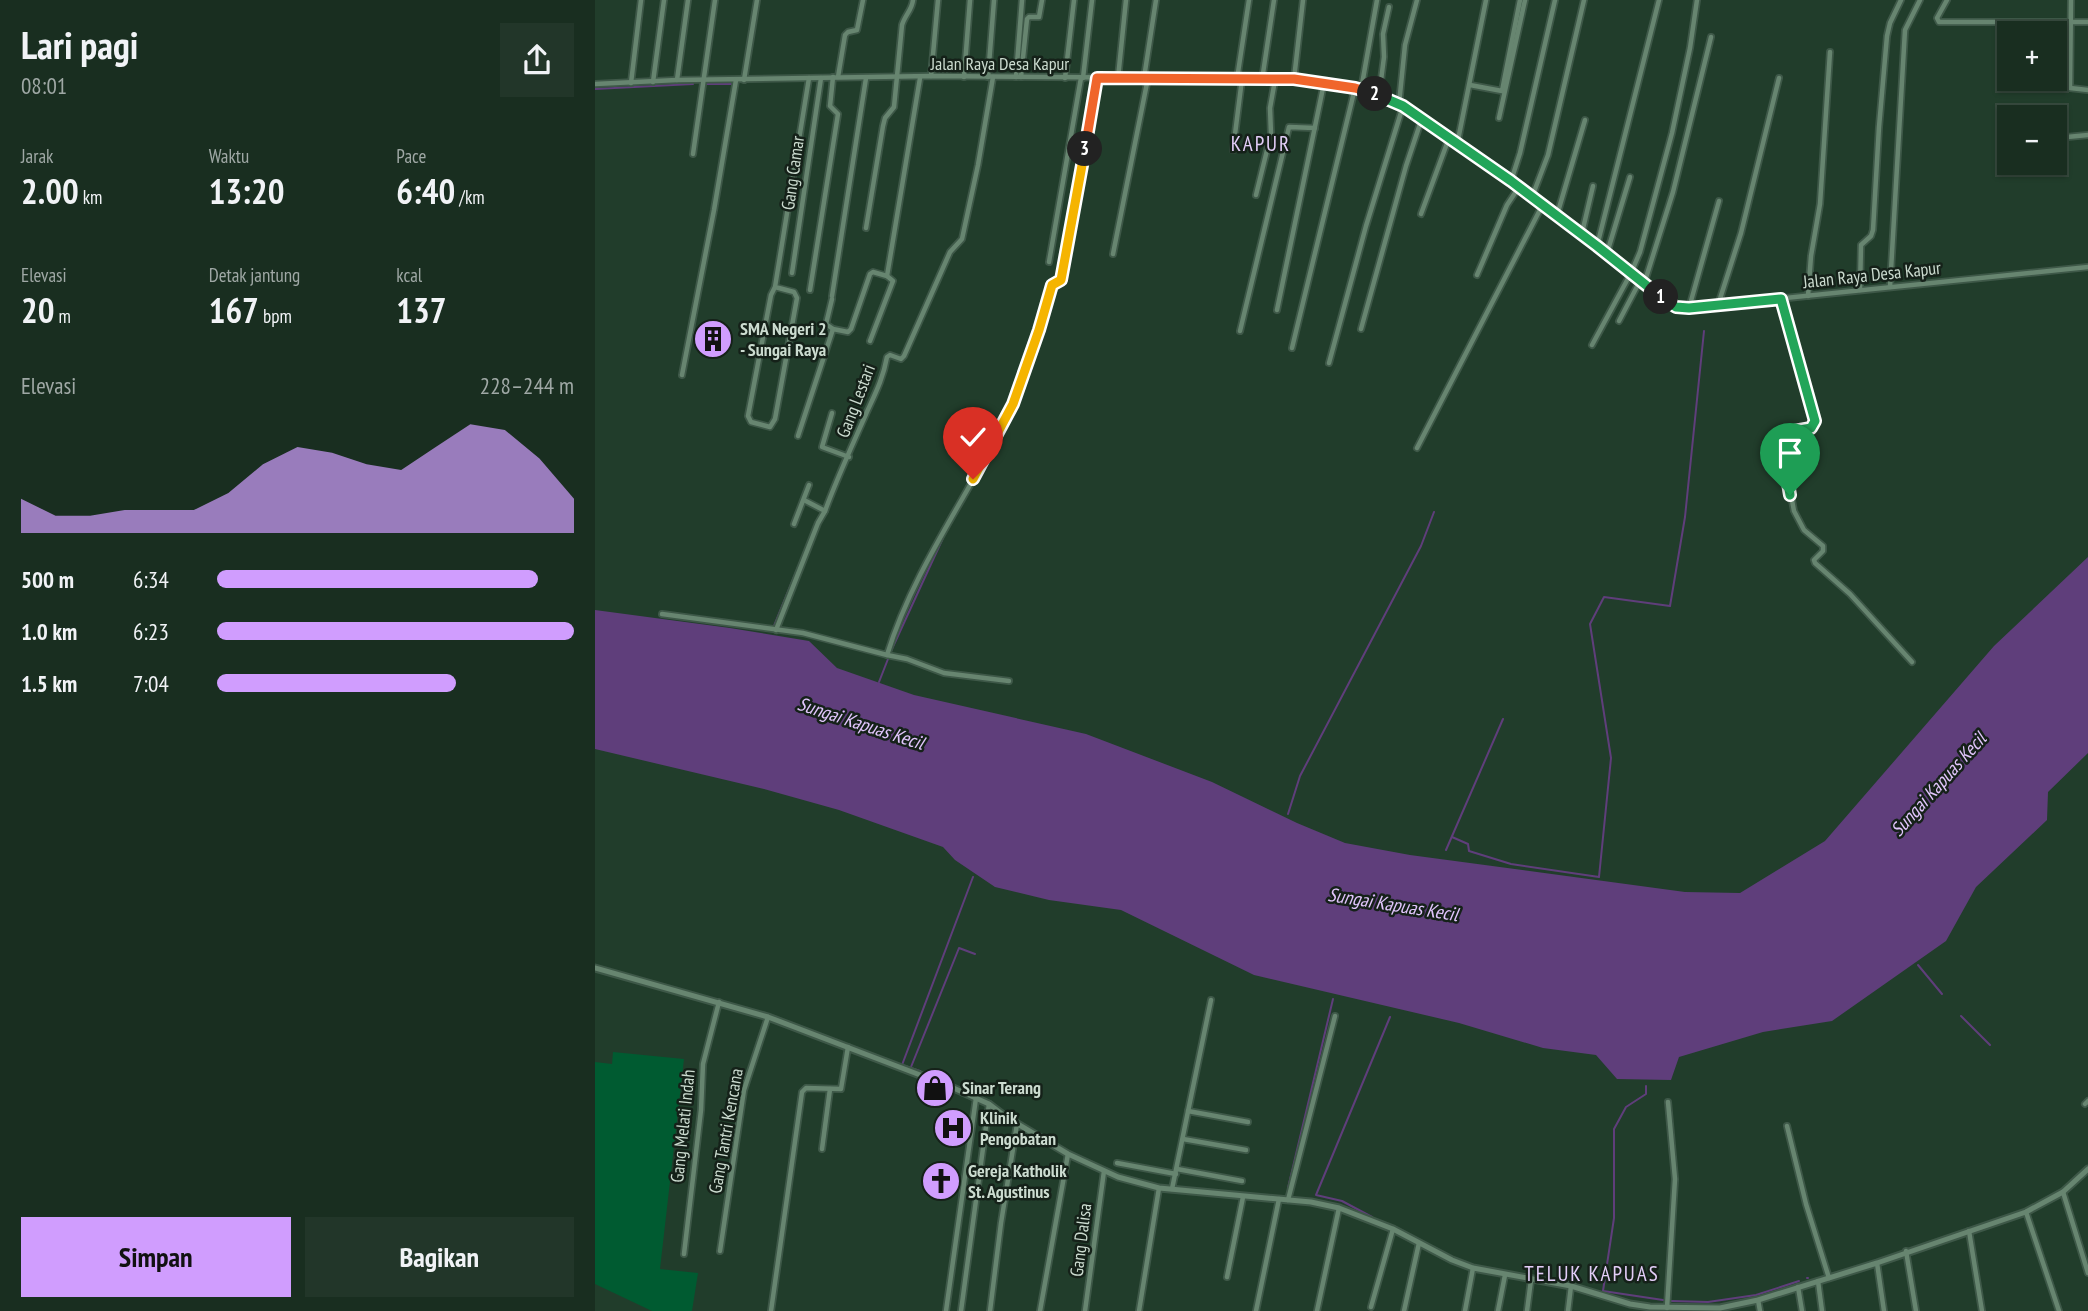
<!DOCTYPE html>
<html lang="id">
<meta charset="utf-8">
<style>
:root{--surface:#192e20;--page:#223629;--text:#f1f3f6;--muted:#9fa8a5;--line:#374a3e;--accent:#d09dfe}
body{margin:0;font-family:"PT Sans Narrow",sans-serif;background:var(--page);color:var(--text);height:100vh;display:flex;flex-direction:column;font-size:26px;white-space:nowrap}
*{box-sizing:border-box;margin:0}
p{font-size:23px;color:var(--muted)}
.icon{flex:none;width:38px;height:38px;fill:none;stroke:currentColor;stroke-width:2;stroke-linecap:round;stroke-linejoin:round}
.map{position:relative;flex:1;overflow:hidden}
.sheet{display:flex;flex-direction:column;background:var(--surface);width:595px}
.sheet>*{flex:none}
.tools{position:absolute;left:1402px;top:21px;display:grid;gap:14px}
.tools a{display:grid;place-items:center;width:70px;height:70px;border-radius:0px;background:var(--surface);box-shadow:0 2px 5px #0004,0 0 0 2px var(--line);font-size:35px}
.pin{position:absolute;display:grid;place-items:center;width:60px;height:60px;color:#fff;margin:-72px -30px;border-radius:50% 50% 50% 0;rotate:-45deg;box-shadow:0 0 7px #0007}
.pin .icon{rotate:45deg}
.km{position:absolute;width:35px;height:35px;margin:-18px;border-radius:50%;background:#222;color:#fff;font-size:19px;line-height:35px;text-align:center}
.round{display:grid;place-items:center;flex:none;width:74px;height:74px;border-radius:0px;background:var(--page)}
.overview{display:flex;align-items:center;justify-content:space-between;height:119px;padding:0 21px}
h1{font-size:38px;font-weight:700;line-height:52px}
.metrics{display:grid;grid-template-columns:repeat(3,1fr);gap:10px;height:119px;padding:7px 21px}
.metrics div{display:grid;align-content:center}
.metrics b{font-size:35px;font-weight:700}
.metrics small{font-size:19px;font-weight:400}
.metrics p{font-size:19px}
.chart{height:196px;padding:14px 21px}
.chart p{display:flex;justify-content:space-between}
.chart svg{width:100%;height:126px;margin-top:7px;fill:var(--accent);opacity:.7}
.button{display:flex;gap:14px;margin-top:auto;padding:14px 21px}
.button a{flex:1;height:80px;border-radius:0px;background:var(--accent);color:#111;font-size:28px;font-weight:700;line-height:80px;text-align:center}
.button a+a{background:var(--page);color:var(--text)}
ul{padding:0 21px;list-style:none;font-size:23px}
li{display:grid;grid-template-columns:112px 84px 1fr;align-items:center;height:52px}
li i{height:18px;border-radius:9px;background:var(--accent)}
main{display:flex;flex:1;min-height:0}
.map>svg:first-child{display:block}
.green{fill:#005b31}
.water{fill:#5f3e7b}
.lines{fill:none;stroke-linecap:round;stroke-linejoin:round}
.stream{stroke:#5f3e7b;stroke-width:2}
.minor-casing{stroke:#3e5848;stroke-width:8}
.secondary-casing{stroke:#3e5848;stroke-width:9}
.minor{stroke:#678570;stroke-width:4.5}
.secondary{stroke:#678570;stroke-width:5}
.split-1-casing{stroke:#fff;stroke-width:14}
.split-2-casing{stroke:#fff;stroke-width:14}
.split-3-casing{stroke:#fff;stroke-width:14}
.split-4-casing{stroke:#fff;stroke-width:14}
.split-1{stroke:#22a559;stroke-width:9}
.split-2{stroke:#22a559;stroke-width:9}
.split-3{stroke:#f0652b;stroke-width:9}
.split-4{stroke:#f5b400;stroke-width:9}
.labels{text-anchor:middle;stroke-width:5;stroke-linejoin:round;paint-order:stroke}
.street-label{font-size:18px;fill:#ccdcd0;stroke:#152119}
.poi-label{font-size:18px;font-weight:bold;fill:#ccdcd0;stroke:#152119;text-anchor:start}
.water-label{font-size:19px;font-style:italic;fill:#e2c6fd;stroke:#152119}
.quarter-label{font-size:21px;letter-spacing:2px;fill:#e3cef8;stroke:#152119}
</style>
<main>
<section class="sheet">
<div class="overview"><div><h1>Lari pagi</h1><p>08:01</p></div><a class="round"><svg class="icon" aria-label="share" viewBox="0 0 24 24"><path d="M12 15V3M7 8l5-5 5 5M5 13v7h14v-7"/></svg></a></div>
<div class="metrics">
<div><p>Jarak</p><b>2.00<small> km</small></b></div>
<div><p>Waktu</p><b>13:20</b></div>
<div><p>Pace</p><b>6:40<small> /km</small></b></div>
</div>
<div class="metrics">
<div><p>Elevasi</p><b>20<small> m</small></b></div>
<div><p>Detak jantung</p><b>167<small> bpm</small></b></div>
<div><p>kcal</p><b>137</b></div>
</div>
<div class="chart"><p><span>Elevasi</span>228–244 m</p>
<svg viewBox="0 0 160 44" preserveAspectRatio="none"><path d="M0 44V32L10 38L20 38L30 36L40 36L50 36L60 30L70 20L80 14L90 16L100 20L110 22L120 14L130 6L140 8L150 18L160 32V44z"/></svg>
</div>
<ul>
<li><b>500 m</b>6:34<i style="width:90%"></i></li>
<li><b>1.0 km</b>6:23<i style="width:100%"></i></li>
<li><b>1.5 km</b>7:04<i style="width:67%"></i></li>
</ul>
<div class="button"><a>Simpan</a><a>Bagikan</a></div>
</section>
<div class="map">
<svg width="1493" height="1311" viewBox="0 0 1493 1311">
<rect width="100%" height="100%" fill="#213d2b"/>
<polygon class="green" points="18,1052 89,1059 65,1269 103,1273 97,1311 57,1311 0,1284 0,1062 17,1064"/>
<polygon class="water" points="1493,557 1493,753 1453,792 1452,820 1381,887 1351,941 1237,1021 1168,1032 1084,1057 1076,1080 1022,1079 1001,1055 948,1048 864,1023 659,975 526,910 454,900 400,887 360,860 348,847 244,810 169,789 0,749 0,610 135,628 214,641 242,668 319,695 491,734 617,782 702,823 750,843 815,855 1090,892 1145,893 1230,841 1399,646"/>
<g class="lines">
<g class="stream">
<polyline points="111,84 136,84"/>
<polyline points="0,89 98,84"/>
<polyline points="179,626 208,555"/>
<polyline points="296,651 348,538"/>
<polyline points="284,682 293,659"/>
<polyline points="693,814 705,776 826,546 839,512"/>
<polyline points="857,837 873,844 874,851 916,864 1004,877 1016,758 995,624 1009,597 1075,606 1090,517 1109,331"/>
<polyline points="851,850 908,719"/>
<polyline points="1323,965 1347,994"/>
<polyline points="1366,1016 1395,1045"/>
<polyline points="316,1067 364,948 380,954"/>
<polyline points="325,1071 307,1065 378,877"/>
<polyline points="332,1074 344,1077"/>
<polyline points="1051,1086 1051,1094 1031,1107 1019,1129 1019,1218 1008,1291 1068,1300"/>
<polyline points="693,1188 738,999"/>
<polyline points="777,1217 747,1201 721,1195 795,1017"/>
<polyline points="1212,1278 1213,1278"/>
<polyline points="1076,1301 1113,1302 1161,1295 1204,1281"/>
</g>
<defs>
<g id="minor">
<polyline points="1352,0 1342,18 1344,22 1493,22"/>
<polyline points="1476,0 1475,88 1493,90"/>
<polyline points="336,76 343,0"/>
<polyline points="243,77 250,35 253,32 262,30 268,0"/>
<polyline points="369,77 375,0"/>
<polyline points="393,77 399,0"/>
<polyline points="421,77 427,0"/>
<polyline points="426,77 432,19 434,17 444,17 447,0"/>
<polyline points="470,78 479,0"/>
<polyline points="488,78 497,0"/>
<polyline points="523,78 531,0"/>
<polyline points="549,78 561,0"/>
<polyline points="642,79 654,0"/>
<polyline points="699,79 708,0"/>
<polyline points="82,80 93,0"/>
<polyline points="149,80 162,0"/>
<polyline points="667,80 679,0"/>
<polyline points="58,82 69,0"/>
<polyline points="36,83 46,0"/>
<polyline points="0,84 82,80 336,76 699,79 760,88 808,106 937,197 1081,307 1094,308 1493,267"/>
<polyline points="875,85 907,91 925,0"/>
<polyline points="766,90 782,0"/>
<polyline points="784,96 789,57 788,34 794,7"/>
<polyline points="804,104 810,45 822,0"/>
<polyline points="904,118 930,0"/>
<polyline points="1472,137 1493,135"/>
<polyline points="862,145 891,0"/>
<polyline points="638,150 647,79"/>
<polyline points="98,154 120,0"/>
<polyline points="916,181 925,153 960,0"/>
<polyline points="661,195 676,134 675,108 680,80"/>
<polyline points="937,197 953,155 989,0"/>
<polyline points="826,214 854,138"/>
<polyline points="962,215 990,120"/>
<path d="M271 228 288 126 290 118 299 107 307 25C310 15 317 10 318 0"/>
<polyline points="987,233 998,186"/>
<polyline points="1002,246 1064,0"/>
<polyline points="1012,253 1035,177"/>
<polyline points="518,254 553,78"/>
<polyline points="454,262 486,78"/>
<polyline points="197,273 226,78"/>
<polyline points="882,275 912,205 924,187"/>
<polyline points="1049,284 1078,192 1116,37"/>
<polyline points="180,287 199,292 202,298 180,419 175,427 156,422 153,416 176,295 180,287 214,78"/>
<polyline points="1295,287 1310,30 1325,0"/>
<polyline points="215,290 243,114 235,106 238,77"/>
<polyline points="1265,290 1266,245 1276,236 1278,230 1284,127 1292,36 1295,23 1306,0"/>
<polyline points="237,296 271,78"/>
<polyline points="1213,296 1216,256 1225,204 1235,52"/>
<polyline points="237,299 231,324 238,329 253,332 256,329 275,274 278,272 292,276"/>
<polyline points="1186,299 1220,421 1216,428 1188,433 1185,436 1199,511 1209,530 1228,546 1228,551 1219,560 1220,563 1255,594 1317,662"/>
<polyline points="1123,305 1146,233 1184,78"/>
<polyline points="1094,308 1124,201"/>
<polyline points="682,310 729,83"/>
<polyline points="1024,321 1045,281"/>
<polyline points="766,329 811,166 827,118"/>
<polyline points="645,331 694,127 720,128"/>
<polyline points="275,341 298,281 292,276 325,78"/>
<polyline points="997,345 1036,273 1045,252 1077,133 1095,48 1102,0"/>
<polyline points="697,348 760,88"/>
<polyline points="734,363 771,226 808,106"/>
<polyline points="87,375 119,210 141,80"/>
<polyline points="237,413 227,447 254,457"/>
<polyline points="203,436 238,329"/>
<polyline points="822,448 948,204"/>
<polyline points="209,500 230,511"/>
<polyline points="199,524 214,485"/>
<path d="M67 614 208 633 292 655C318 571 371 499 410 421 431 377 443 331 457 285L466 280 502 78"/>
<path d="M181 630 223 523 230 511C242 478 257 446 271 414 280 394 288 379 292 357L295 355 306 359 309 356 355 252 367 239 383 165 398 77"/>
<polyline points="292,655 312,659 349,673 414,681"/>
<polyline points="1490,1104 1493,1101"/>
<polyline points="593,1111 653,1122"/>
<polyline points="1192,1126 1211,1204 1234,1278"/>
<polyline points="588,1139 651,1150"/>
<polyline points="227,1149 235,1089"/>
<polyline points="522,1163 581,1174"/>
<polyline points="582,1169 647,1181"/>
<polyline points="577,1189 616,1000"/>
<polyline points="1468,1192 1493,1273"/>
<polyline points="693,1200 740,1016"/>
<polyline points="1431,1212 1464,1311"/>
<polyline points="1374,1231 1387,1311"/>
<polyline points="125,1251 149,1090 173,1017"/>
<polyline points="1311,1251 1321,1311"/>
<polyline points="89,1254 106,1110 108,1064 124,1002"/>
<polyline points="1282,1263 1289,1311"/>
<polyline points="632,1277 648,1197"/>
<polyline points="1223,1281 1227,1311"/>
<polyline points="1203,1287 1207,1311"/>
<polyline points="1163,1300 1165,1311"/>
<polyline points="776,1307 798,1229"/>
<polyline points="1072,1308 1080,1179 1073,1102"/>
<polyline points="176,1311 207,1092 211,1088 246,1089 253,1047"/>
<polyline points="351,1311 381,1098"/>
<polyline points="366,1311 394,1104"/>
<polyline points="395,1311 406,1223 422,1124"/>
<polyline points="445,1311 473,1154"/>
<polyline points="490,1311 509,1171"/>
<polyline points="544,1311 564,1188"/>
<polyline points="661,1311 684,1199"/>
<polyline points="722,1311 744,1208"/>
<polyline points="809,1311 824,1243"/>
<polyline points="870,1311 878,1268"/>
<polyline points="903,1311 910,1275"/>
<polyline points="932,1311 936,1280"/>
<polyline points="973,1311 976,1286"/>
</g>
<polyline id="secondary" points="0,968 173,1017 354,1086 394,1104 411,1117 473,1154 523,1177 564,1188 716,1202 744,1208 798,1229 857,1260 878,1268 976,1286 1035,1304 1055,1307 1125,1308 1163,1300 1282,1263 1431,1212 1468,1192 1493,1169"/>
</defs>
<use href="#minor" class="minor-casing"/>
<use href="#secondary" class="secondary-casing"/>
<use href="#minor" class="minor"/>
<use href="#secondary" class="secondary"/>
</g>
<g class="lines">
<defs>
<polyline id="split-1" points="1066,297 1081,307 1094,308 1186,299 1220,421 1216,428 1188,433 1185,436 1195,495"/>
<polyline id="split-2" points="780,94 808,106 916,181 1002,246 1066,297"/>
<polyline id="split-3" points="490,149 502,78 699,79 760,88 780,94"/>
<polyline id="split-4" points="378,479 418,404 444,330 457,285 466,280 490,149"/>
</defs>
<use href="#split-1" class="split-1-casing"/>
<use href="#split-2" class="split-2-casing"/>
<use href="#split-3" class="split-3-casing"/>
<use href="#split-4" class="split-4-casing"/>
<use href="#split-1" class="split-1"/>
<use href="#split-2" class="split-2"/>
<use href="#split-3" class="split-3"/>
<use href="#split-4" class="split-4"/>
</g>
<defs>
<symbol id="building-disc" viewBox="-11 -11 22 22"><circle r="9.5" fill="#d09dfe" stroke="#152119"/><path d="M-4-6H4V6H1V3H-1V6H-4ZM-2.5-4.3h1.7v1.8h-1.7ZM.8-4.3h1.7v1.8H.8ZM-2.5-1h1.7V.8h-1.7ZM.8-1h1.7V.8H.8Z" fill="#111"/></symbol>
<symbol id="shop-disc" viewBox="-11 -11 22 22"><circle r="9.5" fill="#d09dfe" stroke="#152119"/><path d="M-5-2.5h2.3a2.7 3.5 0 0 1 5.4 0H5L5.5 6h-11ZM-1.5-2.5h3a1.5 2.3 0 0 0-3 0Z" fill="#111"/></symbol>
<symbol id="hospital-disc" viewBox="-11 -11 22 22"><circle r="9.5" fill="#d09dfe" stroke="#152119"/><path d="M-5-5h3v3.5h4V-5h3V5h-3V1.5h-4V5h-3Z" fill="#111"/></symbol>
<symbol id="church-disc" viewBox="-11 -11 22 22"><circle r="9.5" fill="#d09dfe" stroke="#152119"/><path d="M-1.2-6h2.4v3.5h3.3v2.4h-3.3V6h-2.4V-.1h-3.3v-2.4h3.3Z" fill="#111"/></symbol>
</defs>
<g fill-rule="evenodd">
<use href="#building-disc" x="96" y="317" width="44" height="44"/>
<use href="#shop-disc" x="318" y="1066" width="44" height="44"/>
<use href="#hospital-disc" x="336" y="1106" width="44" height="44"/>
<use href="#church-disc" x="324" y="1159" width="44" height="44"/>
</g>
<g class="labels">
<g class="street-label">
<text x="405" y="70">Jalan Raya Desa Kapur</text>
<text transform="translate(198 173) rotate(-82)" y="6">Gang Camar</text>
<text transform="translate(1277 275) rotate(-6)" y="6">Jalan Raya Desa Kapur</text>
<text transform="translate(261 401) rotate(-69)" y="6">Gang Lestari</text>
<text transform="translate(88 1126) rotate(-84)" y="6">Gang Melati Indah</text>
<text transform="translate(131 1131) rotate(-80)" y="6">Gang Tantri Kencana</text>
<text transform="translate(486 1240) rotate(-83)" y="6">Gang Dalisa</text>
</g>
<g class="poi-label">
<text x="145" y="335">SMA Negeri 2<tspan x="145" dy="21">- Sungai Raya</tspan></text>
<text x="367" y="1094">Sinar Terang</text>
<text x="385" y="1124">Klinik<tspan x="385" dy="21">Pengobatan</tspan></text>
<text x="373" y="1177">Gereja Katholik<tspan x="373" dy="21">St. Agustinus</tspan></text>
</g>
<g class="water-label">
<text transform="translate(266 723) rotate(18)" y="7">Sungai Kapuas Kecil</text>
<text transform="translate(1343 784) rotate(-48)" y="7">Sungai Kapuas Kecil</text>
<text transform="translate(798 904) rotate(9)" y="7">Sungai Kapuas Kecil</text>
</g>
<g class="quarter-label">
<text x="666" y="151">KAPUR</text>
<text x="997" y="1281">TELUK KAPUAS</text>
</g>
</g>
</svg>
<div class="tools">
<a>+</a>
<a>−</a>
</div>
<div class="pin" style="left:1195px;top:495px;background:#1e9e55"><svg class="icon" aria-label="arrive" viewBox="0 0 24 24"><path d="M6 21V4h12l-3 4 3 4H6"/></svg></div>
<div class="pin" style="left:378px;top:479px;background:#d93025"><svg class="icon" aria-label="check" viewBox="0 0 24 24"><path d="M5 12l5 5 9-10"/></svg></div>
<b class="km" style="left:1066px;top:297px">1</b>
<b class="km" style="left:780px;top:94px">2</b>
<b class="km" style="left:490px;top:149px">3</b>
</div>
</main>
